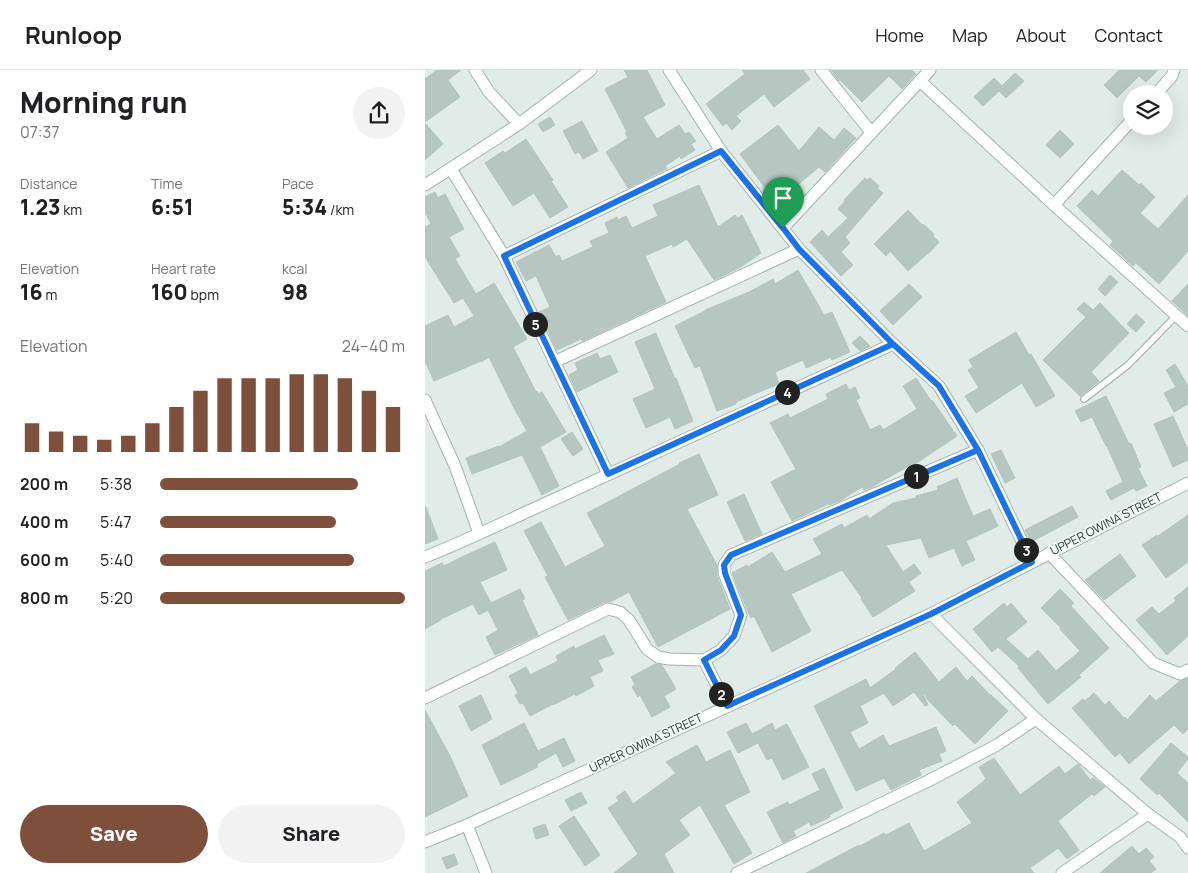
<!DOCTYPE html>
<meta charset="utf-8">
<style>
:root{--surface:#fff;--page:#f2f2f2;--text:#202124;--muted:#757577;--line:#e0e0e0;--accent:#7e503c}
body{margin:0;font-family:Manrope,sans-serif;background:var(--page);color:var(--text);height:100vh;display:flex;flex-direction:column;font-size:19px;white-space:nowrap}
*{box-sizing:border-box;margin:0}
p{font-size:16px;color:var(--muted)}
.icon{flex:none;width:28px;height:28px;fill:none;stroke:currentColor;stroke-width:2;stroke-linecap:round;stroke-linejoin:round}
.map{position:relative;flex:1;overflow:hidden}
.details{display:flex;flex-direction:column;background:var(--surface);width:425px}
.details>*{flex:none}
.buttons{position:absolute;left:698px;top:15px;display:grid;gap:10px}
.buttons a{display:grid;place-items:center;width:50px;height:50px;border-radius:50%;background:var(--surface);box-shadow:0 5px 20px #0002;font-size:25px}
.pin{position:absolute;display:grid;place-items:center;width:42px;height:42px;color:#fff;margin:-51px -21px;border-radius:50% 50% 50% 0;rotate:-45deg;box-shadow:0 0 5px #0007}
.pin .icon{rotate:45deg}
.km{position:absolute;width:25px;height:25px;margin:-12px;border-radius:50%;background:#222;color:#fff;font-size:14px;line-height:25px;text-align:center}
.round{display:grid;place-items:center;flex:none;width:52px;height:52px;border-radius:26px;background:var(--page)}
.summary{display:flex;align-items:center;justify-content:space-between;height:85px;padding:0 20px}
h1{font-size:28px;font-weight:800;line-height:38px}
.stats{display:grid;grid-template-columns:repeat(3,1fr);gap:8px;height:85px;padding:5px 20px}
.stats div{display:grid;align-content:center}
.stats b{font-size:21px;font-weight:800}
.stats small{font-size:14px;font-weight:400}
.stats p{font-size:14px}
.chart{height:140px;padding:10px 20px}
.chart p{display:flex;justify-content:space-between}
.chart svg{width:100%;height:90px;margin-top:5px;stroke:var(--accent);stroke-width:6}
.primary-button{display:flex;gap:10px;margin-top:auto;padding:10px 20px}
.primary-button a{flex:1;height:58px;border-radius:30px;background:var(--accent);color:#fff;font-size:20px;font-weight:800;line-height:58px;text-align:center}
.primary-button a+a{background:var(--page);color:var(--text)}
ul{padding:0 20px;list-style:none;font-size:16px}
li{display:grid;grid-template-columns:80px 60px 1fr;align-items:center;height:38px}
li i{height:12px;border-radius:6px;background:var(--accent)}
header{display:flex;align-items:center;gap:30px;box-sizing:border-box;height:70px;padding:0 25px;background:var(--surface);border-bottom:1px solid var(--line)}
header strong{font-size:24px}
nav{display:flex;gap:28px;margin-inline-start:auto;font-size:18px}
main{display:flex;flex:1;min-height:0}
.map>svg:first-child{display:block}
.building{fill:#b6c6c0;stroke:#b3c5bf}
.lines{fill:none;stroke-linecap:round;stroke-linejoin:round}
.service-casing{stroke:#a4b3ae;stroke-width:8}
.minor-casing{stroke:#a4b3ae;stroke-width:13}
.service{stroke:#fff;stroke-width:5.5}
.minor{stroke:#fff;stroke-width:11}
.route-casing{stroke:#fff;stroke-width:10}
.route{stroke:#1a73e8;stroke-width:6}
.labels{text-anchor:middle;stroke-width:4;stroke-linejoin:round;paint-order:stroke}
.street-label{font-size:12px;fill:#213c36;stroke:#f1f8f5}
</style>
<header>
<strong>Runloop</strong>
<nav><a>Home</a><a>Map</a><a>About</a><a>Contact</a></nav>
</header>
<main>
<section class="details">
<div class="summary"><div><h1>Morning run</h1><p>07:37</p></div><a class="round"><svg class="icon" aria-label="share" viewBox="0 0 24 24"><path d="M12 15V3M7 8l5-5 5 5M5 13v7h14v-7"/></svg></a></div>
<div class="stats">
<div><p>Distance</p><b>1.23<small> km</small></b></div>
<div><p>Time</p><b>6:51</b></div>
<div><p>Pace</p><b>5:34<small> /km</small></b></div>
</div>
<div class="stats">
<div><p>Elevation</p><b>16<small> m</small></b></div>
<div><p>Heart rate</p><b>160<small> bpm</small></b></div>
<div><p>kcal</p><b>98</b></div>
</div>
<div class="chart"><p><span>Elevation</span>24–40 m</p>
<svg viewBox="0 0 160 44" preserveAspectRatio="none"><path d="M5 44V30M15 44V34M25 44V36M35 44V38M45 44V36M55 44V30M65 44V22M75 44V14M85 44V8M95 44V8M105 44V8M115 44V6M125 44V6M135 44V8M145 44V14M155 44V22"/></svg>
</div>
<ul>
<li><b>200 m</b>5:38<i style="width:81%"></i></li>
<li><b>400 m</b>5:47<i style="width:72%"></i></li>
<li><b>600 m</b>5:40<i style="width:79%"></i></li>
<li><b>800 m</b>5:20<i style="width:100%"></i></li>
</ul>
<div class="primary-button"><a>Save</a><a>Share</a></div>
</section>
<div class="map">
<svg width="763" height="803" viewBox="0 0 763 803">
<rect width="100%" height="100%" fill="#e1ebe7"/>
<g class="building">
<polygon points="12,0 36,0 23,10 35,27 0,52 0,9"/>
<polygon points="199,0 222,0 240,35 218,47 232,69 254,55 260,64 264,62 271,71 266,74 270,80 256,89 255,86 240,96 242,99 239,100 203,118 181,82 203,68 200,63 202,62 180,19 203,7"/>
<polygon points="317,0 378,0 385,9 349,37 339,24 311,46 316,51 307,60 301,53 298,56 281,34 320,4"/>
<polygon points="406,0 487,0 491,4 477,19 464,6 437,32 415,10 414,11"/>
<polygon points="694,0 733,0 721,12 714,6 692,28 679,15"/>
<polygon points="590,3 599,11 581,28 574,21 558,36 549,27 569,8 577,16"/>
<polygon points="125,47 130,55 118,62 113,54"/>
<polygon points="157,51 173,81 158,89 154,82 150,84 138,61"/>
<polygon points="0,53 18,74 0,90"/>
<polygon points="353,55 374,81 394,57 409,70 419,58 431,68 400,102 394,97 369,118 376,128 360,145 315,84"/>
<polygon points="635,60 649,74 635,88 621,75"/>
<polygon points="101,69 128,110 126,111 143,137 125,148 109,123 88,136 60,93 78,81 80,83"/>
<polygon points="697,100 714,115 716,113 730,127 715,143 733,159 763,125 763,181 734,214 711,193 708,196 685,175 688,171 652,136 667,120 673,126"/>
<polygon points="440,108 442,110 445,108 454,116 452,118 458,123 420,167 425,173 416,182 428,195 416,206 385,172 397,160 403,167 423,148 413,139 420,131 419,130"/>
<polygon points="274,115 293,157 310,145 313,148 317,145 336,183 314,198 289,210 262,169 248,177 247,174 220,186 241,232 157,271 156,269 132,280 114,242 125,237 111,206 101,211 91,192 124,175 131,187 134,185 137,191 168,177 165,171 184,163 180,153 192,147 193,150 201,146 207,158 233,146 228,135"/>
<polygon points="10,122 13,128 20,124 39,159 24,167 35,186 30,189 51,224 69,213 102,269 88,277 111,322 112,321 113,324 117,322 141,362 115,377 134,416 117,425 97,385 47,404 41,388 74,376 74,377 102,361 89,338 64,287 56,292 56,291 9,311 0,291 0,256 23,245 29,257 49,246 38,228 29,233 0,187 0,157 6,154 0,142 0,127"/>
<polygon points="483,140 497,155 498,154 509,164 508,166 514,172 504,183 503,183 483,201 465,181 461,186 449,174"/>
<polygon points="373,200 399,245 407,242 425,282 407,290 406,287 381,298 378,290 350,302 354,314 334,322 311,332 311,334 292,341 275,296 270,298 250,256 280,241 280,240 324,222 348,209 350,214"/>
<polygon points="685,205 693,212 680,226 673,219"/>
<polygon points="484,214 497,227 468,255 455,241"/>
<polygon points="763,214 763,246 747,231"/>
<polygon points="659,232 668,240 675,233 704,263 666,302 674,311 655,326 618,290 661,247 652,239"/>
<polygon points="711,244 720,252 711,262 702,254"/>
<polygon points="591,262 604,285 606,284 630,326 611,337 597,313 551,343 540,326 554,318 543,300 548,297 544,290"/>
<polygon points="231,263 250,309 251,308 268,351 250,359 245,347 221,358 208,329 230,319 210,272"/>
<polygon points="435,266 445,276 435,281 427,273"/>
<polygon points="172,283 175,289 185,285 193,302 152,322 144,305 153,300 150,293"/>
<polygon points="750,294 763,316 763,334 749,342 739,323 751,317 741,300"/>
<polygon points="491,308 506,331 507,330 532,366 484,398 484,396 455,412 447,417 439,420 437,417 416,430 404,435 403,434 367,451 346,412 371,399 345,353 363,344 365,348 403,329 401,324 421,314 424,320 430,317 435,328 431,330 445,360 455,355 458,360 492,339 478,316"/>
<polygon points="681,326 704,374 706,373 716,397 713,398 722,416 711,421 709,418 686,430 681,421 698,412 682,376 681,376 667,347 656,352 650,341"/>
<polygon points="748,346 763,380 763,390 748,397 729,354"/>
<polygon points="147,362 158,379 148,386 136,369"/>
<polygon points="576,380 590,408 580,413 566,384"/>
<polygon points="274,384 293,425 262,439 292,495 292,506 305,539 233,577 204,522 185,532 180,532 143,550 120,507 123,506 99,461 116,452 140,497 180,476 162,443 255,394 254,393"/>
<polygon points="532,408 548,446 565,439 573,456 541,471 550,490 537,496 529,478 504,488 496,468 461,475 478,502 489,494 496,503 484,512 490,521 448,547 436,529 437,528 417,500 366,524 386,561 347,582 329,546 326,548 323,542 307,503 322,495 323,497 347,482 360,502 397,484 388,469 417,454 419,458 442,445 444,449 468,433 491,428 491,426 513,420 512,417"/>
<polygon points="319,424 337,464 320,471 302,432"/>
<polygon points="647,436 653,447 606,472 600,460"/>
<polygon points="0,437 1,437 13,469 0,474"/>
<polygon points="763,445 763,492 741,508 717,475 732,465 733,466"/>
<polygon points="70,472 82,500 55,512 66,533 95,519 100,529 97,530 113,565 70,585 61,567 73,560 63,540 54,545 48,534 16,549 16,550 0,559 0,501 17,493 19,496 41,485"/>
<polygon points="695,484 711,506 679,530 660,510"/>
<polygon points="763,517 763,566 742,585 711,550 727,537 734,544 751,531 749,528"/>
<polygon points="635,519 649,533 646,536 684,578 654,605 656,607 623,634 593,598 594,596 573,577 567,582 548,559 579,533 582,537 586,533 602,552 581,569 603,589 613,580 631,601 655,581 635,559 636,558 616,538"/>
<polygon points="179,565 189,584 173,590 178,601 165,607 169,616 151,626 150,624 128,635 128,634 105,646 98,633 95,634 90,625 93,623 84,606 101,597 105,605 133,591 131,586 149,576 150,579"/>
<polygon points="490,582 514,612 531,597 542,611 547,606 566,626 566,625 583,641 550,674 530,654 528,656 502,629 500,624 498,624 503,635 500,636 489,622 468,636 459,623 435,636 443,653 425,662 434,679 458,665 464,676 511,657 521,681 514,684 517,691 494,700 496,705 466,720 459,708 431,721 389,636 441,609 445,618 471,599 470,598"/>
<polygon points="230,594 237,595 251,619 239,626 245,637 227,647 215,625 213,627 207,617 210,615 206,607"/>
<polygon points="763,608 763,659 758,664 749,655 704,694 695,683 690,687 647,638 658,629 660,631 669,623 680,635 684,631 699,648 700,647 702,650 725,625 731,631 755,611"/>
<polygon points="56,625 67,649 46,661 34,636"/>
<polygon points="0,640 25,686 43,726 0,747"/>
<polygon points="99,653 113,681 139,668 150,691 138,697 131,683 112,694 113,697 76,715 57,675"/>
<polygon points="321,653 327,664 347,653 350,660 362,654 384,697 358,710 347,688 342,690 333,673 313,683 302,662"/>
<polygon points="746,673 763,687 763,689 752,703 763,713 763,752 734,723 732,725 715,709"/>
<polygon points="272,675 281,692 305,680 325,722 299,735 327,783 309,794 275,735 254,750 265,765 239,784 249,803 189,803 213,784 183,738 194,731 191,727 200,721 208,734 251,703 241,692"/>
<polygon points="569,688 595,725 634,696 640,704 653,694 665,710 668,708 680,717 669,726 667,724 633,751 654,780 642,789 633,778 605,798 609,803 381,803 434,775 435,776 459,763 461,765 484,753 499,781 547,753 532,732 559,711 559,710 561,709 554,697"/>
<polygon points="399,698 418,738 404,745 405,747 386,756 384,752 368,761 371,766 358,773 342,742 363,732 364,735 395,720 387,704"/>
<polygon points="156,722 162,733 146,741 140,730"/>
<polygon points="149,746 175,785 160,796 134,756"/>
<polygon points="120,754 124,765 111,769 108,758"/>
<polygon points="707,776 714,784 721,778 729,787 724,791 731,799 726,803 675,803"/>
<polygon points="29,784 33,794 22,799 17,788"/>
</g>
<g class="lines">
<defs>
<polyline id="service" points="659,329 703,295 751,246"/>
<g id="minor">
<polyline points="50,0 64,22 94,54"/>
<polyline points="244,0 296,81 374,179 468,274 514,316 553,380 607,492"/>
<polyline points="396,0 446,62"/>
<polyline points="495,11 629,135 763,256"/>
<polyline points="731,24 747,6 749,0"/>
<polyline points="26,99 79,186 183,404"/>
<polyline points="0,115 94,54 166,0"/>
<polyline points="629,135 706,51"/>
<polyline points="358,158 505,0"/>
<polyline points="79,186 296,81"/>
<polyline points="129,292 374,179"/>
<polyline points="0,330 30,396 54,463"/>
<polyline points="624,483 728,593 755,604 763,600"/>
<path d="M0 487C36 473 71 456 106 440L468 274"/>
<polyline points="506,544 611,649 723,744 755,767 763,778"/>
<polyline points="279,590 302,636"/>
<polyline points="0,628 183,539 195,542 204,550 222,579 233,587 244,589 279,590 296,580 309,566 316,545 299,503 299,495 306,485 553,380"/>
<polyline points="42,755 61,803"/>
<polyline points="0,772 42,755 506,544 763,413"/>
<polyline points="312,803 503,711 572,675 611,649"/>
<polyline points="637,803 723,744"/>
</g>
</defs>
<use href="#service" class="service-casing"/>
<use href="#minor" class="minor-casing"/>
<use href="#service" class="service"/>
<use href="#minor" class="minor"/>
</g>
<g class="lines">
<defs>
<polyline id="route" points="358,158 374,179 468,274 514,316 553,380 306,485 299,495 300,503 316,545 309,566 296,580 279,590 302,636 506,544 607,492 553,380 514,316 468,274 183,404 79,186 296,81 358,158"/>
</defs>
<use href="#route" class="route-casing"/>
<use href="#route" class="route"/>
</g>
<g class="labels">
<g class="street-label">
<text transform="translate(681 454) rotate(-27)" y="4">UPPER OWINA STREET</text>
<text transform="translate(221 673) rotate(-25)" y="4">UPPER OWINA STREET</text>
</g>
</g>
</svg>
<div class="buttons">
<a><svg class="icon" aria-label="layers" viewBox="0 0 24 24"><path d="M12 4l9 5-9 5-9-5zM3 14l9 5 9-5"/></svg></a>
</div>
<div class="pin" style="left:358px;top:158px;background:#1e9e55"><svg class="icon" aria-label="arrive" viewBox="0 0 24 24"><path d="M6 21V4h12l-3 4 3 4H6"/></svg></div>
<b class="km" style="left:491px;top:406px">1</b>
<b class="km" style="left:296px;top:624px">2</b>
<b class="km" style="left:601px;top:480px">3</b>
<b class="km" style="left:362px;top:322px">4</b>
<b class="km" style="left:110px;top:254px">5</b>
</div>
</main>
